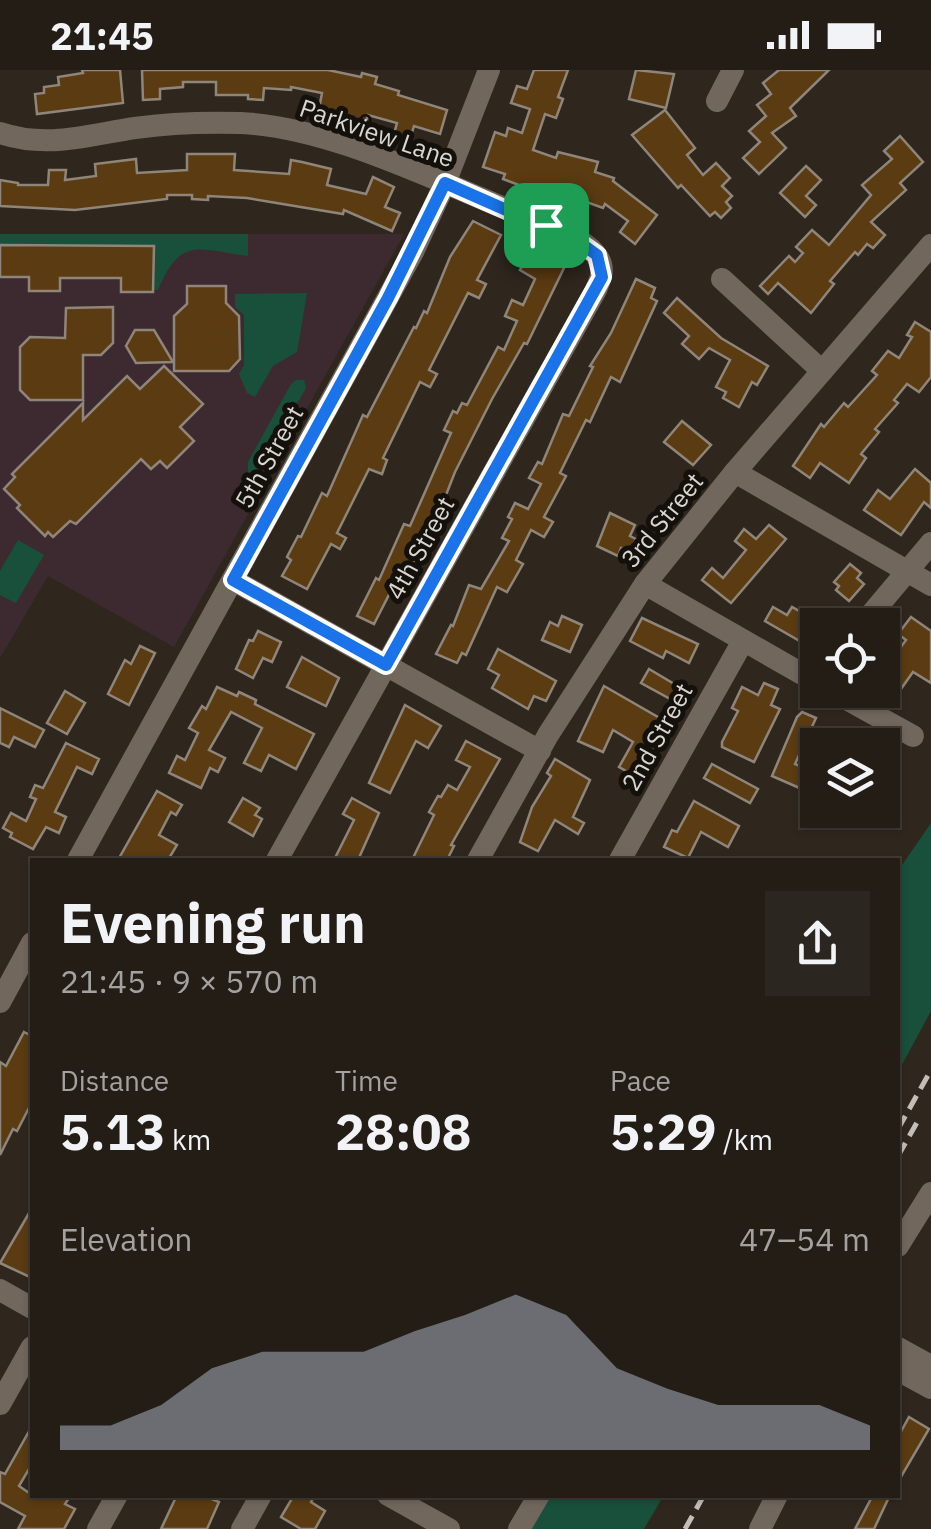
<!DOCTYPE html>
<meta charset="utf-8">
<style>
:root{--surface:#231d16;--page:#2b261f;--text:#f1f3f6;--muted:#a3a2a1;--line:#403b35;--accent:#8c9099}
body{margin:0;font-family:"IBM Plex Sans",sans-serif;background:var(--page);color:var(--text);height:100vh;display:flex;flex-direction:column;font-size:38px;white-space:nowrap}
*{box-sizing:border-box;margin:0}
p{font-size:32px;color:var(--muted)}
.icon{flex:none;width:55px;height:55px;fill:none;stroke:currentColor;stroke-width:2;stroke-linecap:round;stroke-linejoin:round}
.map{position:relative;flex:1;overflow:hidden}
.details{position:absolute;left:30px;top:788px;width:870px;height:640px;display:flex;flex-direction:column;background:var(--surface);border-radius:0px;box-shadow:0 2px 8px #0004,0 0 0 2px var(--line)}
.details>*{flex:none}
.fabs{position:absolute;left:800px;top:538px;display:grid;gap:20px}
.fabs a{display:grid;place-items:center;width:100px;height:100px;border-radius:0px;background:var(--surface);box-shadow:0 2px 8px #0004,0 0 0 2px var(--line);font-size:50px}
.pin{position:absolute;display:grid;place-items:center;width:85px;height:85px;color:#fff;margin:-42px;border-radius:20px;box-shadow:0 5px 15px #0006}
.round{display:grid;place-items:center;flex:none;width:105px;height:105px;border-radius:0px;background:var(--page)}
.head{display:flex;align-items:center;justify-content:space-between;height:170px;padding:0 30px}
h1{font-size:55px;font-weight:700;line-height:75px}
.figures{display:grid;grid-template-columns:repeat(3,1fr);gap:15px;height:170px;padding:10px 30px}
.figures div{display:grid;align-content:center}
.figures b{font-size:50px;font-weight:700}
.figures small{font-size:28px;font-weight:400}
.figures p{font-size:28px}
.chart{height:280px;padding:20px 30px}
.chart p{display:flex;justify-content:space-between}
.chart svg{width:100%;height:180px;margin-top:10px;fill:var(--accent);opacity:.7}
.status{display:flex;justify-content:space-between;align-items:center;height:70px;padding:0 50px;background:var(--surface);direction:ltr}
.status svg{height:28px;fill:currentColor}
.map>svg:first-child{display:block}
.education{fill:#3d2a30}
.green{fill:#18503b}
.building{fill:#5b3b11;stroke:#8f857a;stroke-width:2.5}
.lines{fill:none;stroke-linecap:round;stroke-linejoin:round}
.minor{stroke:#71675d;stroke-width:22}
.rail{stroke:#c4beb9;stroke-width:5;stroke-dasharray:15 8;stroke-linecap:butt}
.route-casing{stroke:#fff;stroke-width:20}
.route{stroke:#1a73e8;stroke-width:12}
.labels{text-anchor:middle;stroke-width:10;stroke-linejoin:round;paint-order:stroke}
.street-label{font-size:25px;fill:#dbd5d0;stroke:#14110d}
</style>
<div class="status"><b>21:45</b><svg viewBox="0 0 49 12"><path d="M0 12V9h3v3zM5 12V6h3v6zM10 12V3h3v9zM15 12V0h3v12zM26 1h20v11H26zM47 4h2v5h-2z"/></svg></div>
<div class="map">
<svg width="931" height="1459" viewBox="0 0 931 1459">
<rect width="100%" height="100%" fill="#2f271e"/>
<polygon class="education" points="0,164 404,164 174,577 48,506 0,588"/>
<g class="green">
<path d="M0 164H248V186C197 179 181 166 158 220H153V176L29 175 21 201V174L0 175Z"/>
<polygon points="307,223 297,282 273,296 255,327 247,323 239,304 244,295 244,245 235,237 235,224"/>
<polygon points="296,310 304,310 306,318 255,409 248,407 248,392 291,314"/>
<polygon points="18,470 44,485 16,533 0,525 0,501"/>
<polygon points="931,753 931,941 898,1002 898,801"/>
<polygon points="550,1425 664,1425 644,1459 531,1459"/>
</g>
<g class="building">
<polygon points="82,0 120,0 123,33 37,44 35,24 44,23 44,17 59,15 58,7 83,3"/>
<polygon points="142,0 328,0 361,7 362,3 377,7 375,14 399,21 398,25 447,40 440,64 414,56 410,69 394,64 397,53 368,45 366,53 350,49 351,46 319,39 322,23 291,17 291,20 264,18 263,30 248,29 248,25 216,25 216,12 183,12 183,17 160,19 160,29 143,30"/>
<polygon points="534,0 568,0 558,27 563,29 556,48 545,44 533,80 556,88 558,82 598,92 595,102 614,108 613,111 657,145 635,174 620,162 628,151 605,134 603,138 581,130 578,138 503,109 505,104 483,97 495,62 506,66 508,58 522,63 530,39 511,33 517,16 527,19"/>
<polygon points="636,0 674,4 666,38 629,29"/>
<polygon points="779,0 829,0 790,38 796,46 772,63 786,78 759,104 743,88 760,72 749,61 766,46 757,35 771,24 763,13"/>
<polygon points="665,40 695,78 687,85 703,105 716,93 730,108 722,116 732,126 726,132 731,138 721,148 715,142 710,146 681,115 678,118 632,65"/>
<polygon points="900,66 923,92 900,113 906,120 871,152 885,165 873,178 867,174 858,185 855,182 830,211 834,214 811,243 778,213 768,224 760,216 789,186 795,192 803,183 796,177 812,160 829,175 871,125 862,115 892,89 884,81"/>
<polygon points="187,84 235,84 234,100 289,104 291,90 302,92 331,99 327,115 366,124 373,107 394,117 385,137 400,143 392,161 344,140 343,144 247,128 208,126 208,130 192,129 192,125 167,125 167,129 75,140 0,136 0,110 18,113 18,115 48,115 49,100 66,100 65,110 96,106 95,94 136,89 137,103 187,100"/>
<polygon points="806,96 821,110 806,126 816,135 805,147 780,123"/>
<polygon points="473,151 501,165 477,210 486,214 479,228 468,223 429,300 437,304 430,317 420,312 383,388 387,390 382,404 369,399 337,463 346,468 340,479 331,474 307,519 282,506 291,490 287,487 298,466 301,467 322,423 327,426 363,345 367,347 414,257 416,258 424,241 427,243 450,187"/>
<polygon points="535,172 557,185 553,192 564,198 527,274 524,273 492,329 455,402 435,453 432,452 403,514 396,511 374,554 357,546 376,508 379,510 404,454 410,456 451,363 444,360 453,341 457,343 462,333 467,335 498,277 504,280 517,251 505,246 512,230 523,235 535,209 520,200"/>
<polygon points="0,175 154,176 153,222 121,222 121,208 60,208 60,221 29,221 29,207 0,207"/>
<polygon points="636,209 655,218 651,228 657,231 620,312 611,307 590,352 586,350 560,403 566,406 544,447 553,452 544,467 531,460 516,490 523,494 507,522 497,517 466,585 462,583 457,593 436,584 451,555 453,556 469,515 481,519 509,471 502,468 512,449 508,447 515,433 528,439 541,414 529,408 538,392 542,394 563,344 569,346 593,297 590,296 611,263"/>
<polygon points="187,216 226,216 226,233 239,246 240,289 229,301 174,301 174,246 187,234"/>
<polygon points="677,228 721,268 768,296 757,315 752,312 739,337 723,328 726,322 716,317 730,290 709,278 699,289 682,274 689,266 664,243"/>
<polygon points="113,237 113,273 101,285 83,285 83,330 30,330 20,320 20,277 30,267 65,268 66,238"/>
<polygon points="915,252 931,262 931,307 919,322 907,314 894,330 898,333 875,359 879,362 861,384 866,388 849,413 820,393 810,408 793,396 821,354 824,357 844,333 848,337 877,305 872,301 888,281 899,288 912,267 907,265"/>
<polygon points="135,260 154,260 173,292 136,293 126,276"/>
<polygon points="164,296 203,334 180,357 194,371 167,398 160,391 151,399 141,389 76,454 70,451 53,467 48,462 45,466 17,438 20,435 4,419 15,407 12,404 83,333 83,350 127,306 140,319"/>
<polygon points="682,351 711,375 693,395 664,372"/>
<polygon points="915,399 931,413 931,438 924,432 901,465 864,440 878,420 890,429"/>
<polygon points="610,443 635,455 630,466 636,469 629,482 621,478 618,486 597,476"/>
<polygon points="769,455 786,469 731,533 702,510 712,498 723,508 746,480 735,471 744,459 756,469"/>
<polygon points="850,494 861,503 857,508 864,514 849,531 836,520 839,516 834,512"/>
<polygon points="773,537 787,545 792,537 806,545 803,550 818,559 810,577 765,551"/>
<polygon points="562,546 582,555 570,582 542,570 550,552 558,556"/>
<polygon points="911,547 931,561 931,613 913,602 896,626 882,617 882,603 906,570 898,564"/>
<polygon points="642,548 698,574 689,593 666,581 663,588 630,571"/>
<polygon points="258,561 281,572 272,592 263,588 253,608 236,599 249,570 253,571"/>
<polygon points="140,576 155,583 129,635 108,624 125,590 131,594"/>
<polygon points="498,579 556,611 546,631 534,626 528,639 492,618 499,605 488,599"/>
<polygon points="302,587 339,608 326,636 287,617"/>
<polygon points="649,599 681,618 674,631 641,613"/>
<polygon points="764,613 778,619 771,635 780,639 754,692 722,677 722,672 738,641 732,638 742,617 758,625"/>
<polygon points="604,616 670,654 637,707 619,697 633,672 613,660 603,682 578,671"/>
<polygon points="217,617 237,626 239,622 256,630 255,634 314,664 296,699 269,685 261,701 244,693 262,658 231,642 209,680 225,688 218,702 210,698 201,718 169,703 177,686 185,690 198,663 189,658 202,636 206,639"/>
<polygon points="65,621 85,633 67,664 47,653"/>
<polygon points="405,635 441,656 428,678 416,671 390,723 369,713"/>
<polygon points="0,638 44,660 35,677 14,667 9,677 0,673"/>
<polygon points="802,642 816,648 795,694 818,703 811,723 772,706 797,647"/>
<polygon points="466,671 500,689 451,775 454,776 447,790 412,790 434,745 429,742 438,726 441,727 448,715 457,720 470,697 456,690"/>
<polygon points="66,673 99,689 92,704 77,697 55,742 66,747 59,763 46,757 33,779 10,767 12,763 3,758 11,743 26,751 36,729 30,727 35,715 43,718"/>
<polygon points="555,689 590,710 573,747 584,753 578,764 555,750 538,781 520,772 532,737 551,706 547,703"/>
<polygon points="712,694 758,719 750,733 704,708"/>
<polygon points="157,721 182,735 176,745 171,742 159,765 177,775 168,790 118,790"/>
<polygon points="243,728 260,738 255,745 262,749 253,766 229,752"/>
<polygon points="352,728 379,743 358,790 334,790 354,750 343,744"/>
<polygon points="694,731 739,756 728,777 701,762 688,788 664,777 672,760 677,762"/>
<polygon points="24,962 32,966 32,1032 17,1061 13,1059 0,1085 0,992 6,996"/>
<polygon points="32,1138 32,1208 0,1193"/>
<polygon points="909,1347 929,1359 898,1412 898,1367"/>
<polygon points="32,1356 32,1394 19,1416 32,1425 71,1425 65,1434 75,1439 64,1459 18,1459 25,1446 0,1432 0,1402 5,1404"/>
<polygon points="177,1425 202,1425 219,1432 207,1459 161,1459"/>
<polygon points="294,1425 315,1425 311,1432 325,1441 315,1459 301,1459 281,1447"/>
<polygon points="873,1425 890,1425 874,1459 855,1459"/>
</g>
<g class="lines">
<g class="minor">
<polyline points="717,31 733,0"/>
<path d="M0 63C47 79 88 65 135 58 170 53 206 52 241 53 327 57 423 105 502 137 527 147 580 163 596 185 606 197 601 208 596 220L277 790"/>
<polyline points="722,209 822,301"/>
<polyline points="735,402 931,515"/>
<polyline points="233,510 540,681"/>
<polyline points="645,514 818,613"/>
<polyline points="862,555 931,473"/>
<polyline points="830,620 913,666"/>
<polyline points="78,790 413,182 445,113 489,0"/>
<polyline points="478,790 548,665 645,514 735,402 931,175"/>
<polyline points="620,790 743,571"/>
<polyline points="0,932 32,873"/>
<polyline points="898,1176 931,1123"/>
<polyline points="0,1220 32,1238"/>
<polyline points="898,1278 931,1296"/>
<polyline points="898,1300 931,1318"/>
<polyline points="0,1334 32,1277"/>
<polyline points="388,1425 449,1459"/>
<polyline points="98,1459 117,1425"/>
<polyline points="242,1459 261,1425"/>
<polyline points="519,1459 539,1425"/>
<polyline points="760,1459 777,1425"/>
</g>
<g class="rail">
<polyline points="898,1059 931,1000"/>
<polyline points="898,1086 920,1047"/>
<polyline points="685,1459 704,1425"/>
</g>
</g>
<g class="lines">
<defs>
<polygon id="route" points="445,113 579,172 597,185 602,207 386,595 233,510 388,228"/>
</defs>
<use href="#route" class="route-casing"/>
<use href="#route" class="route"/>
</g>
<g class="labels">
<g class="street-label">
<text transform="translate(377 63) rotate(19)" y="9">Parkview Lane</text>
<text transform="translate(269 387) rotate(-61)" y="9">5th Street</text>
<text transform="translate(662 450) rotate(-51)" y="9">3rd Street</text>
<text transform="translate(420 478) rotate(-61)" y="9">4th Street</text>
<text transform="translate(657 667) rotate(-61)" y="9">2nd Street</text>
</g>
</g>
</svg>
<div class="fabs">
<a><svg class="icon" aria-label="locate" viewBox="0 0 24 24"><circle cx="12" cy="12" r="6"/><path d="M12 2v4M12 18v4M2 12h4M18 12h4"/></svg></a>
<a><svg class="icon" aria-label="layers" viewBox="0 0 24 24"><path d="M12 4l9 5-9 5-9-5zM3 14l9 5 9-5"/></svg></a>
</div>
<div class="pin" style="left:546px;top:155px;background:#1e9e55"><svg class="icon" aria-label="arrive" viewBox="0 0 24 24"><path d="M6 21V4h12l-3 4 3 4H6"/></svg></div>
<section class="details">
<div class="head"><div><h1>Evening run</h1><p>21:45 · 9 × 570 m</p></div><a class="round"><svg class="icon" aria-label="share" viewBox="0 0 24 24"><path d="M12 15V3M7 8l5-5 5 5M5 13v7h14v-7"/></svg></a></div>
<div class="figures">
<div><p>Distance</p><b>5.13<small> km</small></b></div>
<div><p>Time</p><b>28:08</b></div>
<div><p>Pace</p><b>5:29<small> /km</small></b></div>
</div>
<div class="chart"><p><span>Elevation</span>47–54 m</p>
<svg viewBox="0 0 160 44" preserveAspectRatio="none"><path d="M0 44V38L10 38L20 33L30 24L40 20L50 20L60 20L70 15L80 11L90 6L100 11L110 24L120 29L130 33L140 33L150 33L160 38V44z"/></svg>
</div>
</section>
</div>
